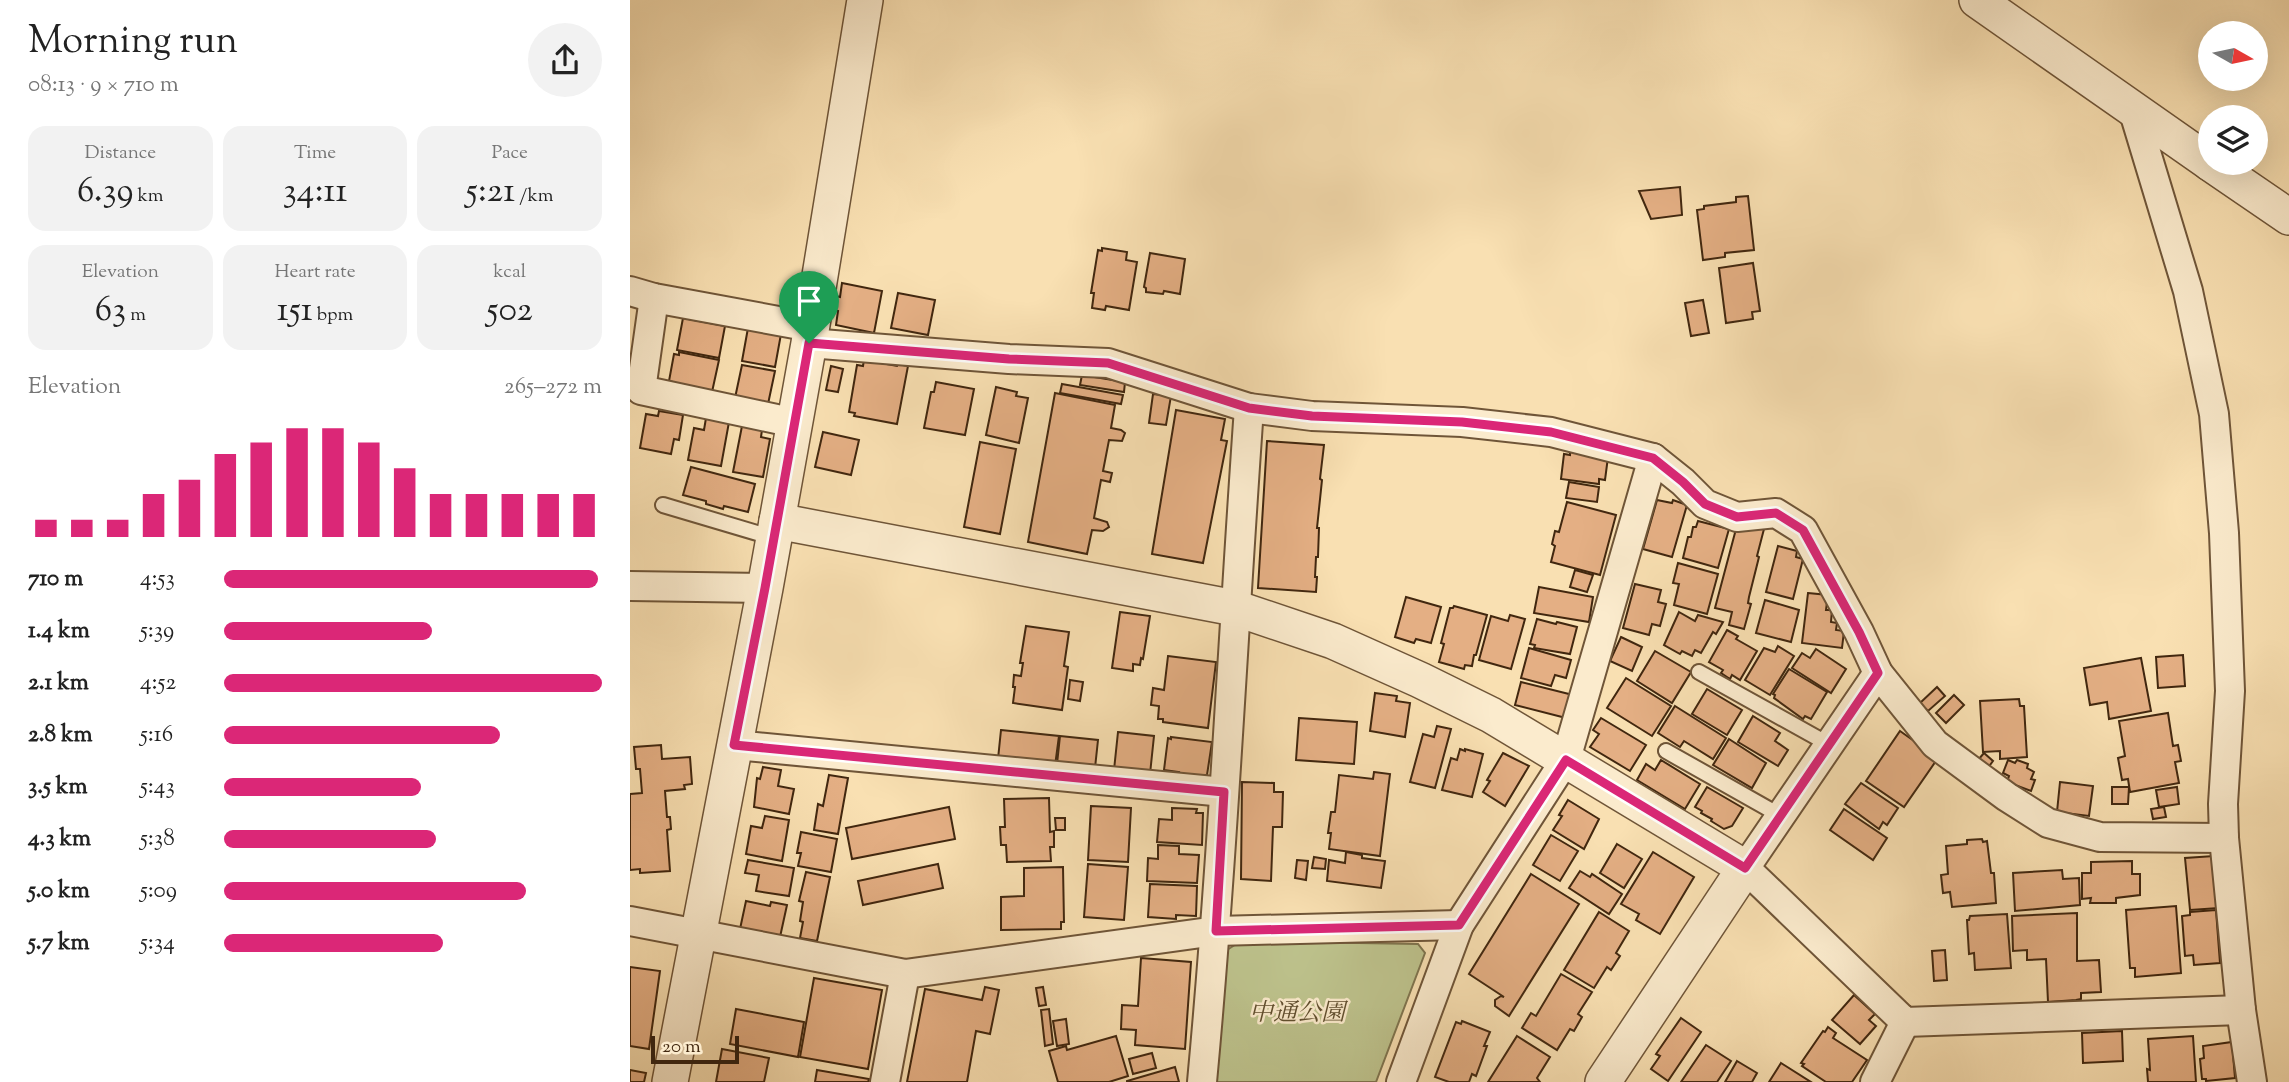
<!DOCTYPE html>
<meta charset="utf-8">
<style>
:root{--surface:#fff;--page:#f2f2f2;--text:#222;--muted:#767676;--accent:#db2777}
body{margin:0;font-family:"Sorts Mill Goudy","Noto Serif JP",serif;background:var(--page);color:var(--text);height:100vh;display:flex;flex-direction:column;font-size:26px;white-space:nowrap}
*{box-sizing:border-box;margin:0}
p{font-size:23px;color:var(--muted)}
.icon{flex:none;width:38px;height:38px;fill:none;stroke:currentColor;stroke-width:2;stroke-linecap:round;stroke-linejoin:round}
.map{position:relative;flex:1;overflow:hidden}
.drawer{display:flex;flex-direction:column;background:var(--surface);width:630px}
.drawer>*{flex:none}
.needle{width:46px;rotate:99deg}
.fabs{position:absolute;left:1568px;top:21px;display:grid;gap:14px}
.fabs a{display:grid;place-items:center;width:70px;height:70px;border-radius:50%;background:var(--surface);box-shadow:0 7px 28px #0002;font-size:35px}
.scale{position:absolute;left:21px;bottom:18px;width:88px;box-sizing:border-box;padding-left:7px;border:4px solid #41270f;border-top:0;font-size:19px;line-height:24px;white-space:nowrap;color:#41270f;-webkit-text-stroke:5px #fbebcd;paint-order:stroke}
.pin{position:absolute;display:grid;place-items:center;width:60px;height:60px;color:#fff;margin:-72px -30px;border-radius:50% 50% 50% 0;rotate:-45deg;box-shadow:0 0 7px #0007}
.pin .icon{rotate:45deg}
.round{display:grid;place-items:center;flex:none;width:74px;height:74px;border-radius:37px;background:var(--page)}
.summary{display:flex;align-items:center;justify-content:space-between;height:119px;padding:0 28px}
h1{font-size:38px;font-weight:600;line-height:52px}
.figures{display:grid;grid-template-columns:repeat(3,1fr);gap:10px;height:119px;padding:7px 28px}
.figures div{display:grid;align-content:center;border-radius:18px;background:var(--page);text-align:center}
.figures b{font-size:35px;font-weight:600}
.figures small{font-size:19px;font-weight:400}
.figures p{font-size:19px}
.chart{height:196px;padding:14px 28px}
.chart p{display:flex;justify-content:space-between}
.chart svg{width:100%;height:126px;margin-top:7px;stroke:var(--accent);stroke-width:6}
ul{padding:0 28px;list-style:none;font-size:23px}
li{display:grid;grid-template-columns:112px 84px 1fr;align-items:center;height:52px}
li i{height:18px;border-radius:9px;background:var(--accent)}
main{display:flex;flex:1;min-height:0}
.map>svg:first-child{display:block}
.green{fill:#bdc28c;stroke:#7f744e;stroke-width:2}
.building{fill:#e4af84;stroke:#41270f;stroke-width:2}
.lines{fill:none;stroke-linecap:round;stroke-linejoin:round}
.service-casing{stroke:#6f5538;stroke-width:18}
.minor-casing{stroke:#6f5538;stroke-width:32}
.tertiary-casing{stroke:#6f5538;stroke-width:38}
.service{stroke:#fbebcd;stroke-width:14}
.minor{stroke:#fbebcd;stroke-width:28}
.tertiary{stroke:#fbebcd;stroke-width:35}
.route-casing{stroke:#fff;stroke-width:14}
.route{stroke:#db2777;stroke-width:9}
.labels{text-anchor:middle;stroke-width:5;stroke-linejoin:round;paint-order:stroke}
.park-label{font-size:24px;font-style:italic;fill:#604e2e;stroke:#fbebcd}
</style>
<main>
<section class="drawer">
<div class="summary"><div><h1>Morning run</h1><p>08:13 · 9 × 710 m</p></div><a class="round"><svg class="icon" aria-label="share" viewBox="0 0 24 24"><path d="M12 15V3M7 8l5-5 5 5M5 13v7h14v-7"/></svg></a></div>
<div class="figures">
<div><p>Distance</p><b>6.39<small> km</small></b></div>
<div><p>Time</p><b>34:11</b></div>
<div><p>Pace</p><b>5:21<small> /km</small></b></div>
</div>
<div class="figures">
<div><p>Elevation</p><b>63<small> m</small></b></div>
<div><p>Heart rate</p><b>151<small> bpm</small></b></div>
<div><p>kcal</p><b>502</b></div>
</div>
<div class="chart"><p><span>Elevation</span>265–272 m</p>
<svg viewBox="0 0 160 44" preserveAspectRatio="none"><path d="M5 44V38M15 44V38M25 44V38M35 44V29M45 44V24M55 44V15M65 44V11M75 44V6M85 44V6M95 44V11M105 44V20M115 44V29M125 44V29M135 44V29M145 44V29M155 44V29"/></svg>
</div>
<ul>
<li><b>710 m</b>4:53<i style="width:99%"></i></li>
<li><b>1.4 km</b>5:39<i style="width:55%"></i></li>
<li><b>2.1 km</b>4:52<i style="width:100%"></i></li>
<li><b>2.8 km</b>5:16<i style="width:73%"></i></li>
<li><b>3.5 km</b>5:43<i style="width:52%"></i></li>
<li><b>4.3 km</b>5:38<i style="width:56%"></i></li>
<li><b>5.0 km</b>5:09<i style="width:80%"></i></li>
<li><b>5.7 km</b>5:34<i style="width:58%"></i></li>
</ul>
</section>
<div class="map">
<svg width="1659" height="1082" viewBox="0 0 1659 1082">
<rect width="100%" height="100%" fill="#f9e0b2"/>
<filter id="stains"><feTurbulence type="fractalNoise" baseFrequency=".00286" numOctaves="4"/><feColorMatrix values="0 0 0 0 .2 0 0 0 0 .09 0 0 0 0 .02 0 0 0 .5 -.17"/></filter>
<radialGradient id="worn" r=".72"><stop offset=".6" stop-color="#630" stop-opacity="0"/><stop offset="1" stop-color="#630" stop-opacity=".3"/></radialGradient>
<polygon class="green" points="611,941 788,944 795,953 746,1082 584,1082 597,950"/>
<g class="building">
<polygon points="1050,187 1052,215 1021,219 1009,191"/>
<polygon points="1118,196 1124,250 1095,253 1095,257 1073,260 1067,210 1074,209 1074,206 1106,202 1106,197"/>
<polygon points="472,248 497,252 496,260 507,262 499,310 476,306 475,310 462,308 464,293 461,293 468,250 472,251"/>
<polygon points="520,253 555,259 550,294 534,291 533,294 516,292 516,288 514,287"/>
<polygon points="1123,263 1130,311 1122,312 1123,319 1096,323 1089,268"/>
<polygon points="212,283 252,291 244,333 206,325 208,311 204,310 206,296 210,297"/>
<polygon points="268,293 305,300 298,335 261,328"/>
<polygon points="1073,300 1079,333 1061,336 1055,303"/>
<polygon points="53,318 95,326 89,358 47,350"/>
<polygon points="118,328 151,334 145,367 112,361"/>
<polygon points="49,352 89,360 82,392 43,384 43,382 39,381 44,354 49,355"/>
<polygon points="234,360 267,366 268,364 278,366 267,424 224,416 225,413 219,412 227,365 233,366"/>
<polygon points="112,365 145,371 138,404 105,398"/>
<polygon points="201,366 213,369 208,392 196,390"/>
<polygon points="452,375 495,382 494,392 450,385"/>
<polygon points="306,382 344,389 335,435 294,428 301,392 304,392"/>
<polygon points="432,384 493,395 491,404 430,393"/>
<polygon points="366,387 387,392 386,396 398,398 389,443 356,435"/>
<polygon points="425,393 485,405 481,428 491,430 495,433 492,441 479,440 473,471 482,473 480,482 471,480 464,518 477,522 479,527 473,531 462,530 457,554 398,542"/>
<polygon points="523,394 541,396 536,425 519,423"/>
<polygon points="546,410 595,419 591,440 597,441 573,563 522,554"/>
<polygon points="29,411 53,415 49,440 44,439 41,454 10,448 16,414 28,416"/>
<polygon points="76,418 99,422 91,466 58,460 64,428 74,430"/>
<polygon points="112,426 132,430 131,437 140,439 133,477 103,472"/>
<polygon points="193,432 229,440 221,475 185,467"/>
<polygon points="637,441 694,445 690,479 692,480 687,528 689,528 688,557 686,557 685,577 687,577 686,592 628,588"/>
<polygon points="350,442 386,449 370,534 334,527"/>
<polygon points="940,452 978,457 975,480 969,479 969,484 931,479 934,454 940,455"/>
<polygon points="61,467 125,484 118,512 94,506 93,509 76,504 76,501 53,495"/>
<polygon points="939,482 969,487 967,502 936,498"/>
<polygon points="1027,500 1042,503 1043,500 1057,505 1042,557 1013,549"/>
<polygon points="937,502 986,515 970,575 921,562 925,546 922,544 925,531 929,532"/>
<polygon points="1068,521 1099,529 1088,568 1053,558 1058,537 1061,537 1063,527 1066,527"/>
<polygon points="1106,529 1134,529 1127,556 1129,557 1119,597 1118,603 1121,604 1114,629 1099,625 1102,612 1085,608"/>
<polygon points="1148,546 1167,551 1166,557 1173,559 1163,599 1136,592"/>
<polygon points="1048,563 1088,574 1077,614 1044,605 1049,584 1043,583"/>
<polygon points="945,570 963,575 957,592 940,587"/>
<polygon points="1005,584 1031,590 1028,602 1036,604 1030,626 1022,624 1019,635 993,628"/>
<polygon points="909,587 963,597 959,622 904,613"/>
<polygon points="1178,593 1198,595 1196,610 1202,610 1201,622 1207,623 1206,630 1214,631 1212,648 1172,643"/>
<polygon points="776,597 811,607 801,643 786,639 784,643 765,637"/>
<polygon points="1135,600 1169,610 1161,642 1126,633"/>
<polygon points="824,606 857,615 846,655 844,655 842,666 835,665 834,669 809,662 814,644 811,643 820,608 823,608"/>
<polygon points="490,612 520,616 513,659 511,658 510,665 503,664 503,671 482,668"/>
<polygon points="1049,612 1065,621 1068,615 1093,622 1086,634 1083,632 1071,653 1065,650 1062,656 1052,651 1050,654 1034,645"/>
<polygon points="880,615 895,619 881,669 849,660 861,616 878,621"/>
<polygon points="907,619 926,624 927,622 947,627 940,654 904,648 905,645 900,644"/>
<polygon points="396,626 439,632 434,666 438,667 432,710 383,703 385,687 383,687 384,675 391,676 393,663 390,663"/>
<polygon points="1097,630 1108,636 1106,639 1127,651 1110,680 1102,675 1100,679 1091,673 1093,670 1079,662"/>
<polygon points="991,637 1012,647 1002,671 980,661"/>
<polygon points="1148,646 1164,656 1140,695 1115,680 1134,648 1145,652"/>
<polygon points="899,648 941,660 936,678 925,675 921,686 891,678"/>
<polygon points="1186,649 1216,669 1201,693 1162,668 1172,653 1180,658"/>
<polygon points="1025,651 1061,672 1042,703 1007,681"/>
<polygon points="1553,655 1555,686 1528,688 1526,657"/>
<polygon points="538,656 586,662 578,728 533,722 533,719 528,719 529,706 521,705 523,688 534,690"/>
<polygon points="1511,658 1521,711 1479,719 1477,702 1460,705 1454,668"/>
<polygon points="1159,669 1197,692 1181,719 1175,716 1173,719 1144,698 1145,695 1143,694"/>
<polygon points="996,678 1041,706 1022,736 977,708"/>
<polygon points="440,680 453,682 450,701 438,699"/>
<polygon points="891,682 943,695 936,718 885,705"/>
<polygon points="1307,687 1315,696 1298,711 1290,703"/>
<polygon points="1077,689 1112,710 1097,735 1062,714"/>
<polygon points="745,693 767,696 766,701 780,703 775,737 740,731"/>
<polygon points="1324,695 1334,705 1316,723 1306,713"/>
<polygon points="1389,699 1390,706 1394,706 1397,757 1370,759 1370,751 1353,752 1350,701"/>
<polygon points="1045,706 1096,738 1083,759 1054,741 1050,747 1028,733"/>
<polygon points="1538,713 1543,746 1548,745 1551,761 1545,762 1549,783 1500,792 1498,779 1492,780 1488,758 1495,756 1489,721"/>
<polygon points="1123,716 1150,733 1145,741 1158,750 1148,766 1108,742"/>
<polygon points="669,718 727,722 724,764 666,760"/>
<polygon points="971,718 1016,745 1000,771 960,747 969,734 963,730"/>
<polygon points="807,726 821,729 805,788 780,782 793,734 804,737"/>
<polygon points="371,730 429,736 425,766 368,759"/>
<polygon points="1270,731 1308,758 1274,807 1236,781"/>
<polygon points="488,732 524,736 520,774 484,770"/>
<polygon points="430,736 468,740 465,768 427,764"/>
<polygon points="541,737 582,742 577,775 573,775 572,779 548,776 549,772 534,770 538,738 541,739"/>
<polygon points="1099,739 1136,763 1122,788 1083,765"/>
<polygon points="31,745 32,759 60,757 62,784 54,785 55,789 35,791 37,817 40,817 41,829 37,830 40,871 10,873 10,869 0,870 0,794 12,793 10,769 6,769 4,747"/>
<polygon points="830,749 835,751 835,749 853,754 842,797 812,790 821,758 827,760"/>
<polygon points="873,753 899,766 875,806 853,792 860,781 857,780"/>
<polygon points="1354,753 1363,761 1357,769 1348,760"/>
<polygon points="1031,760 1070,784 1055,809 1007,780 1016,764 1025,770"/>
<polygon points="1378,760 1385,763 1387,760 1398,764 1397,768 1404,772 1401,779 1405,780 1401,791 1377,782 1379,776 1373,773"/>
<polygon points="133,767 151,770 148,786 164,789 159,814 124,807 127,778 130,779"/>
<polygon points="744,772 760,774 750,856 699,849 701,833 698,833 701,812 705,812 709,775 743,779"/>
<polygon points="199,775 218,778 208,834 184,830 188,804 193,806"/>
<polygon points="612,782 644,783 644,792 653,792 652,827 643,827 641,881 611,879"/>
<polygon points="1430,782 1463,786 1459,816 1427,812"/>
<polygon points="1231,783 1268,808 1257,825 1253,822 1249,829 1215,804"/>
<polygon points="1077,787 1113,808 1102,826 1094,829 1081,821 1082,819 1071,813 1072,811 1065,807"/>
<polygon points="1482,787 1499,787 1498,804 1482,804"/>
<polygon points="1547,787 1549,804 1529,807 1526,790"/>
<polygon points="419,798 420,832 424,831 424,847 420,847 421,861 377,862 376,845 371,845 370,827 375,827 374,799"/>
<polygon points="938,800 969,819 954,849 923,830 932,816 929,815"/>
<polygon points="461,806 501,808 498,862 458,860"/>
<polygon points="319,807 325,839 222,859 216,828"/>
<polygon points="1534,807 1536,817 1523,819 1521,809"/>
<polygon points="542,808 567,809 566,813 573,813 572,845 527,842 529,819 542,820"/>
<polygon points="1214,809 1257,838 1243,860 1200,830"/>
<polygon points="135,816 159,820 152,861 116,854 121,826 132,828"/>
<polygon points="425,818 435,818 435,830 426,830"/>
<polygon points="171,832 207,839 201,872 168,866 171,853 167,853"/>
<polygon points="921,835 948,851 930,881 903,865"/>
<polygon points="1352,839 1353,842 1357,841 1361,873 1364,873 1366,903 1322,907 1320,892 1313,893 1311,875 1318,874 1316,846 1337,844 1337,840"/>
<polygon points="987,844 1012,859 994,888 970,873"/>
<polygon points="528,845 549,846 549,854 569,855 567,883 517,881 518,858 528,859"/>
<polygon points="716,852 732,855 732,858 755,861 751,888 697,881 699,860 715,863"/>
<polygon points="1023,852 1064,877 1030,934 1006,920 1009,914 991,904"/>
<polygon points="1584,856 1589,908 1560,910 1555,858"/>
<polygon points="684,857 696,859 695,869 682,868"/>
<polygon points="118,860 164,868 159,896 126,891 129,875 115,873"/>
<polygon points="667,860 678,861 676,880 665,878"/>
<polygon points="1502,861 1502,874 1510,874 1510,895 1486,898 1486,903 1460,903 1461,898 1452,899 1452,873 1461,873 1461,862"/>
<polygon points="308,864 313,888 233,905 228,881"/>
<polygon points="458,864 498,867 494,920 454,917"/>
<polygon points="433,867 434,922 431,922 431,929 371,930 371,897 394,896 394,868"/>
<polygon points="1432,870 1433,879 1449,878 1450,905 1385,911 1383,873"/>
<polygon points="950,871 960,877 962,874 992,894 979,914 939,888"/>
<polygon points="176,872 200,877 187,941 170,938 173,922 170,921 173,902 169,901"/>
<polygon points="901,874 949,904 879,1016 865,1006 865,1000 871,996 874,997 839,974"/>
<polygon points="520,884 567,886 566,916 546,915 546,919 518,917"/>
<polygon points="116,901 140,906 141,902 157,905 150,937 110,929"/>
<polygon points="1546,906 1551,973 1505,977 1505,968 1500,968 1496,910"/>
<polygon points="1586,910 1590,963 1564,965 1563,955 1555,956 1552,916 1560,915 1560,912"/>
<polygon points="969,912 999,931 986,953 990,956 981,970 977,967 964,988 934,970"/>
<polygon points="1447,913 1447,961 1469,960 1471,992 1451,993 1451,999 1446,1000 1418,1002 1416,959 1397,960 1397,950 1383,951 1382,916"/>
<polygon points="1377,914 1381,968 1345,970 1344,953 1339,954 1337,920 1339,920 1340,916"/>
<polygon points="1315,950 1317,980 1304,981 1302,951"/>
<polygon points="511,958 561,962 555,1049 505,1045 506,1030 491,1029 492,1005 508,1006"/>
<polygon points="0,967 30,971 19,1049 0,1046"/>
<polygon points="931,974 962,992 948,1014 952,1017 944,1031 940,1029 927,1050 892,1028 901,1013 906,1016"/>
<polygon points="184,978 252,990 238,1069 170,1057"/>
<polygon points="355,987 369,990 360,1034 346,1031 337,1082 277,1082 295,989 352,1000"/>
<polygon points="413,987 416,1005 409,1006 406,988"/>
<polygon points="1224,995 1245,1014 1239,1020 1246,1026 1230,1044 1202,1020"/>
<polygon points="106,1009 174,1022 168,1057 100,1044"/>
<polygon points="419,1009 423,1044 415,1046 411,1010"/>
<polygon points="1051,1018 1071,1032 1038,1081 1021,1069 1030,1056 1026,1054"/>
<polygon points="436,1019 439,1044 427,1046 423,1021"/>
<polygon points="832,1021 860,1032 854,1046 857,1046 846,1076 842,1074 839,1082 819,1082 805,1077 826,1022 831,1024"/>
<polygon points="1198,1027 1206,1033 1203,1038 1237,1060 1222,1082 1196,1082 1172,1066 1174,1064 1171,1063 1193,1031 1195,1032"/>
<polygon points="1492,1031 1493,1061 1453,1063 1452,1033"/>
<polygon points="486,1036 498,1076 479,1082 428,1082 419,1051 436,1046 437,1050"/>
<polygon points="887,1036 920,1057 907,1078 910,1082 858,1082"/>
<polygon points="1563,1036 1566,1082 1518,1082 1517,1069 1520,1070 1518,1039"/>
<polygon points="1602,1042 1605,1078 1576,1081 1576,1079 1572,1079 1570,1059 1574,1058 1573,1046"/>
<polygon points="1076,1045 1101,1061 1087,1082 1051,1082"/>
<polygon points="92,1049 139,1058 134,1082 86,1082"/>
<polygon points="522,1053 526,1068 503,1074 499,1059"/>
<polygon points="1107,1061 1127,1073 1122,1082 1095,1082"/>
<polygon points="1151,1063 1181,1082 1139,1082"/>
<polygon points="545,1067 549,1082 497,1082 497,1081"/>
<polygon points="0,1070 16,1073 14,1082 0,1082"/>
<polygon points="187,1070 239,1079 238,1082 185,1082"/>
</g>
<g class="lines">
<defs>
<g id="service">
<polyline points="33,505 144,538"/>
<polyline points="1069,672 1200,745"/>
<polyline points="1036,751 1151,816"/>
</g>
<g id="minor">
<polyline points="1503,109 1558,291 1584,414 1594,533 1600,691 1593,804 1594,838 1611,1010 1622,1082"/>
<polyline points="0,291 24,298 181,327"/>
<polyline points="24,298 11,390 165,423"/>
<polyline points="179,343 379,359 478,363 619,408 682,416 832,422 921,432 1023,458 1053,482 1075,504 1107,517 1146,513 1173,530 1229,632 1248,673 1305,744 1377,797 1418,823 1470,837 1594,838"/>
<polyline points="0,586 135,588"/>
<polyline points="1248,673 1115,868 1275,1022 1611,1010"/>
<polyline points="105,745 594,792"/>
<polyline points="0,921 275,974 586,931 829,925"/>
<polyline points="255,1082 275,974"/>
<path d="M572 1082C593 858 603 632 619 408"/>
<polyline points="771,1082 829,925 936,759 1023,458"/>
<polyline points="1245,1082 1275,1022"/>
</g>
<g id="tertiary">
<polyline points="1347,0 1580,163"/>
<polyline points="1580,163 1659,217"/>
<polyline points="147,521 605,608 703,641 790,680 861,715 1115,868 973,1082"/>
<polyline points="40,1082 135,588 179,343 235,0"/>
</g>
</defs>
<use href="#service" class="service-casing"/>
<use href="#minor" class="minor-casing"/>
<use href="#tertiary" class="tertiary-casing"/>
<use href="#service" class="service"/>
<use href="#minor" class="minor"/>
<use href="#tertiary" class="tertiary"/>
</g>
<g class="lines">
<defs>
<polygon id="route" points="179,343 379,359 478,363 619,408 682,416 832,422 921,432 1023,458 1053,482 1075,504 1107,517 1146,513 1173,530 1229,632 1248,673 1115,868 936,760 829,925 586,931 594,792 104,745 135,588"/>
</defs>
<use href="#route" class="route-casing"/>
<use href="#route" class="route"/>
</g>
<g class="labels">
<g class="park-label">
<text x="667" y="1020">中通公園</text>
</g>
</g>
<rect width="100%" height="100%" filter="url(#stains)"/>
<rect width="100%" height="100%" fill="url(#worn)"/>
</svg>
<div class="fabs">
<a><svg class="needle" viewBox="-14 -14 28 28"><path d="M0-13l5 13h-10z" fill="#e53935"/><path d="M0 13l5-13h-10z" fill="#767676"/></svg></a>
<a><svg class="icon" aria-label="layers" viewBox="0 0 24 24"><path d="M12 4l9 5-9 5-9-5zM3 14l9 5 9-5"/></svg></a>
</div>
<div class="scale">20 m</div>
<div class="pin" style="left:179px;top:343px;background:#1e9e55"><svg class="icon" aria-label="arrive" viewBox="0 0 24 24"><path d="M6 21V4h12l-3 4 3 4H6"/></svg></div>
</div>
</main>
